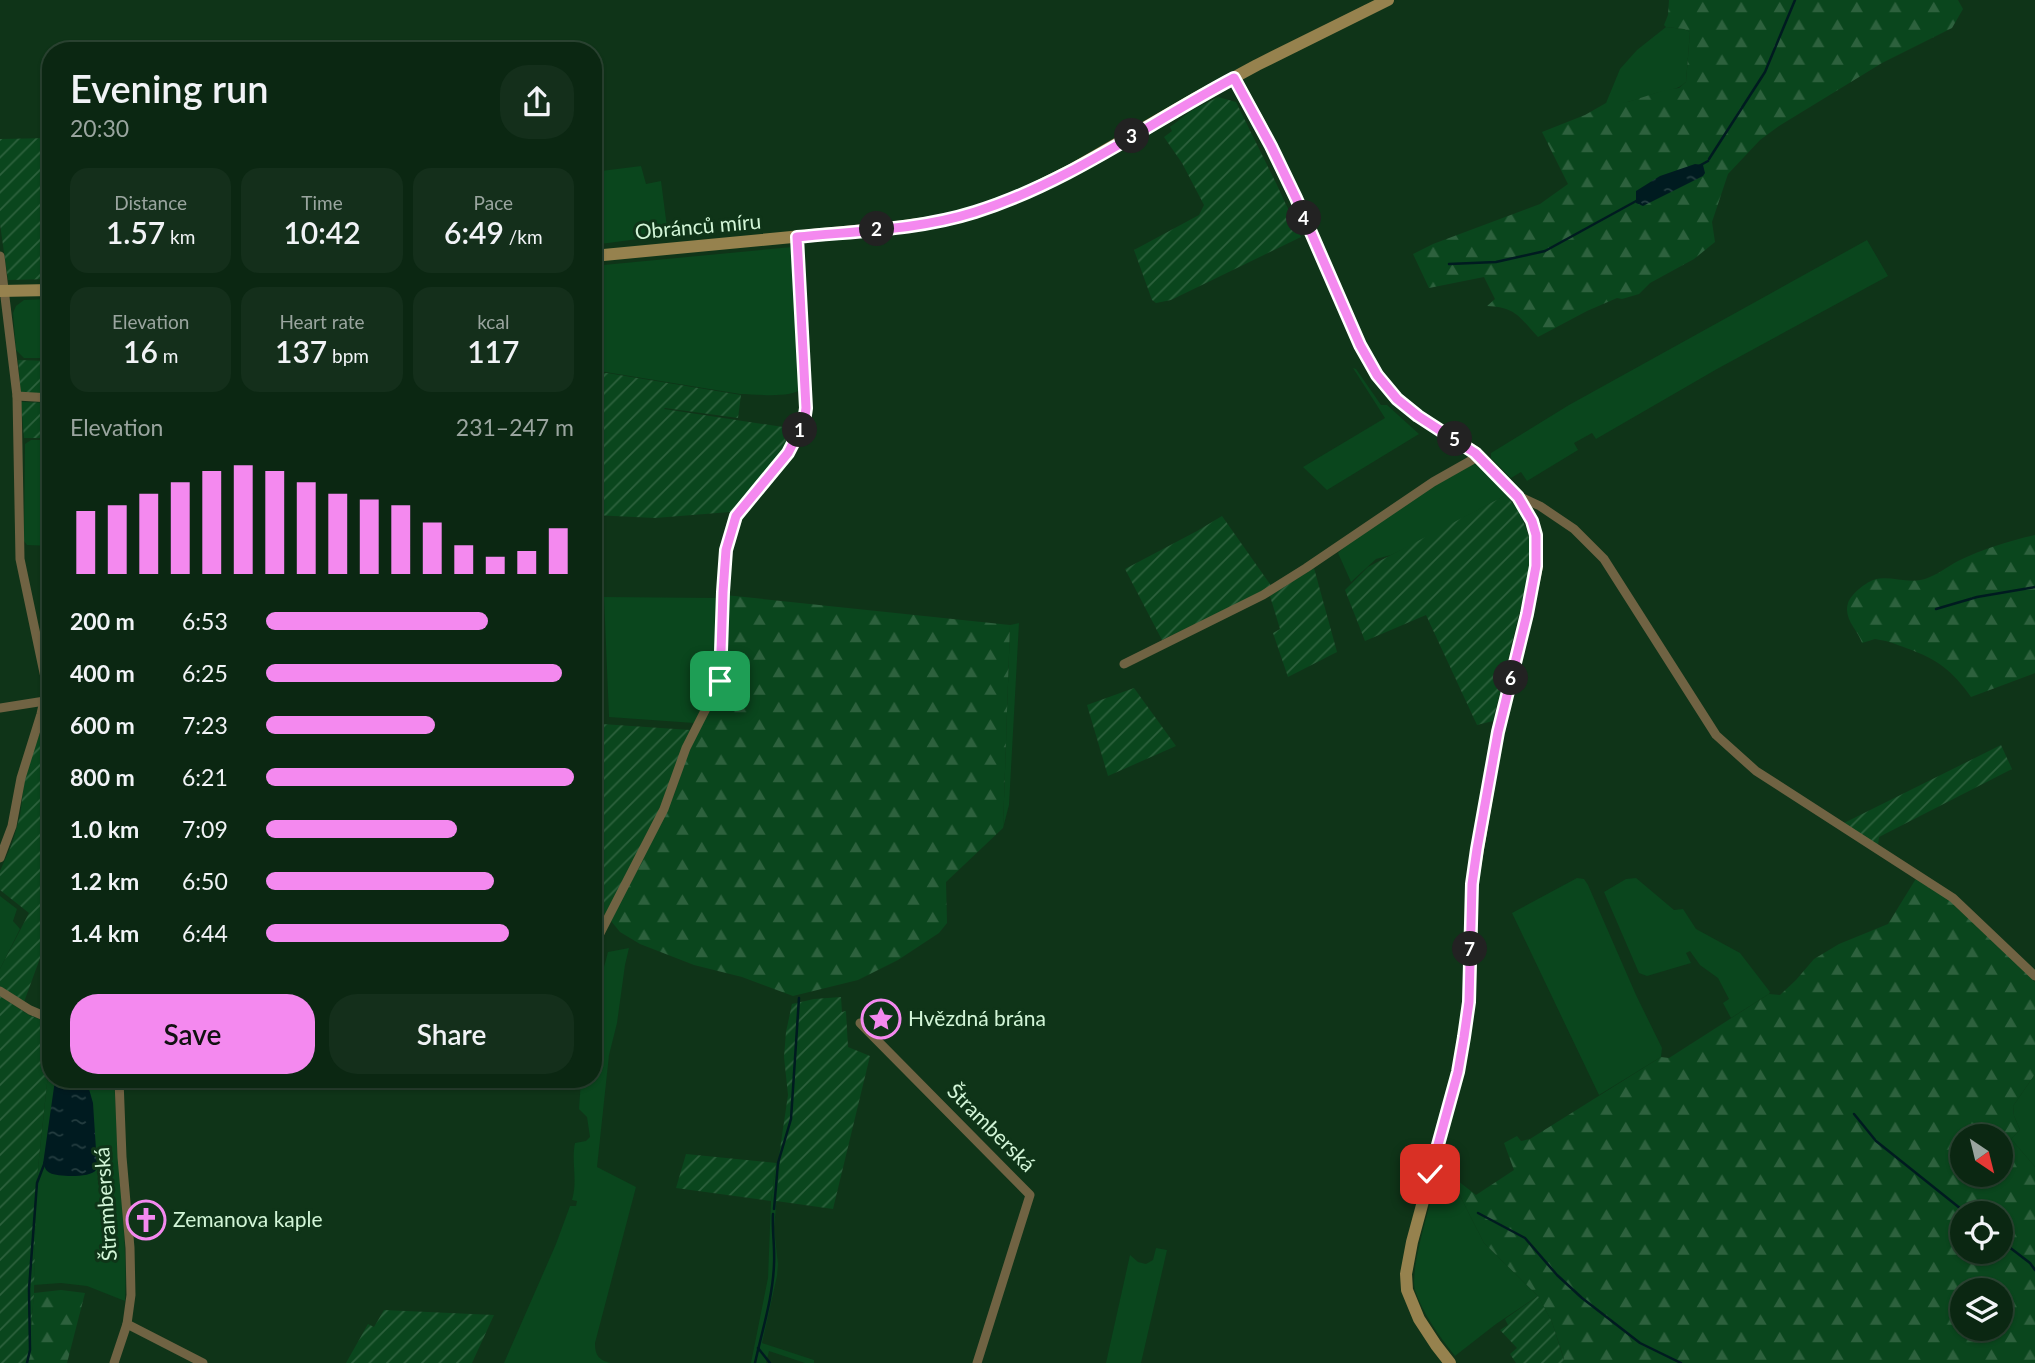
<!DOCTYPE html>
<meta charset="utf-8">
<style>
:root{--surface:#0b2712;--page:#142f1b;--text:#f1f3f6;--muted:#9aa59f;--line:#2b4432;--accent:#f489ef}
body{margin:0;font-family:Lato,sans-serif;background:var(--page);color:var(--text);height:100vh;display:flex;flex-direction:column;font-size:26px;white-space:nowrap}
*{box-sizing:border-box;margin:0}
p{font-size:23px;color:var(--muted)}
.icon{flex:none;width:38px;height:38px;fill:none;stroke:currentColor;stroke-width:2;stroke-linecap:round;stroke-linejoin:round}
.map{position:relative;flex:1;overflow:hidden}
.sheet{position:absolute;left:42px;top:42px;width:560px;height:1046px;display:flex;flex-direction:column;background:var(--surface);border-radius:28px;box-shadow:0 2px 5px #0004,0 0 0 2px var(--line)}
.sheet>*{flex:none}
.needle{width:46px;rotate:145deg}
.controls{position:absolute;left:1950px;top:1124px;display:grid;gap:14px}
.controls a{display:grid;place-items:center;width:63px;height:63px;border-radius:50%;background:var(--surface);box-shadow:0 2px 5px #0004,0 0 0 2px var(--line);font-size:35px}
.pin{position:absolute;display:grid;place-items:center;width:60px;height:60px;color:#fff;margin:-30px;border-radius:14px;box-shadow:0 4px 10px #0006}
.km{position:absolute;width:35px;height:35px;margin:-18px;border-radius:50%;background:#222;color:#fff;font-size:19px;line-height:35px;text-align:center}
.round{display:grid;place-items:center;flex:none;width:74px;height:74px;border-radius:28px;background:var(--page)}
.head{display:flex;align-items:center;justify-content:space-between;height:119px;padding:0 28px}
h1{font-size:38px;font-weight:600;line-height:52px}
.figures{display:grid;grid-template-columns:repeat(3,1fr);gap:10px;height:119px;padding:7px 28px}
.figures div{display:grid;align-content:center;border-radius:18px;background:var(--page);text-align:center}
.figures b{font-size:30px;font-weight:600}
.figures small{font-size:19px;font-weight:400}
.figures p{font-size:19px}
.chart{height:196px;padding:14px 28px}
.chart p{display:flex;justify-content:space-between}
.chart svg{width:100%;height:126px;margin-top:7px;stroke:var(--accent);stroke-width:6}
.button{display:flex;gap:14px;margin-top:auto;padding:14px 28px}
.button a{flex:1;height:80px;border-radius:28px;background:var(--accent);color:#111;font-size:28px;font-weight:600;line-height:80px;text-align:center}
.button a+a{background:var(--page);color:var(--text)}
ul{padding:0 28px;list-style:none;font-size:23px}
li{display:grid;grid-template-columns:112px 84px 1fr;align-items:center;height:52px}
li i{height:18px;border-radius:9px;background:var(--accent)}
.map>svg:first-child{display:block}
.grass{fill:#0a461d}
.forest{fill:url(#forest-firs);fill-rule:evenodd}
.garden{fill:url(#garden-furrows)}
.water{fill:url(#water-ripples)}
.lines{fill:none;stroke-linecap:round;stroke-linejoin:round}
.stream{stroke:#001b20;stroke-width:2.5}
.street{stroke:#706343;stroke-width:9}
.secondary{stroke:#96824e;stroke-width:12}
.route-casing{stroke:#fff;stroke-width:14}
.route{stroke:#f489ef;stroke-width:9}
.labels{text-anchor:middle;stroke-width:6;stroke-linejoin:round;paint-order:stroke}
.street-label{font-size:21px;fill:#d2f5d7;stroke:#0f3418}
.poi-label{font-size:21px;fill:#d2f5d7;stroke:#0f3418;text-anchor:start}
</style>
<div class="map">
<svg width="2035" height="1363" viewBox="0 0 2035 1363">
<defs>
<pattern id="forest-firs" width="22" height="20" patternUnits="userSpaceOnUse" patternTransform="scale(1.75)"><rect width="22" height="20" fill="#0a461d"/><path d="M5 1l3.5 6h-7zM16 11l3.5 6h-7z" fill="#2d613d"/></pattern>
<pattern id="garden-furrows" width="10" height="10" patternUnits="userSpaceOnUse" patternTransform="scale(1.75)"><rect width="10" height="10" fill="#0a461d"/><path d="M-1 1l2-2M0 10L10 0M9 11l2-2" fill="none" stroke="#2d613d"/></pattern>
<pattern id="water-ripples" width="26" height="14" patternUnits="userSpaceOnUse" patternTransform="scale(1.75)"><rect width="26" height="14" fill="#001b20"/><path d="M2 4q2-2 4 0t4 0M15 11q2-2 4 0t4 0" fill="none" stroke="#243d40"/></pattern>
</defs>
<rect width="100%" height="100%" fill="#0f3418"/>
<g class="grass">
<path d="M1666 27 1684 29 1690 32 1686 82C1678 90 1670 89 1660 92 1642 97 1626 106 1606 103L1620 69 1637 50Z"/>
<polygon points="641,166 646,184 661,181 668,235 593,245 593,172"/>
<polygon points="1867,240 1888,276 1717,369 1596,439 1592,433 1574,443 1578,450 1527,481 1521,472 1511,478 1491,458 1491,453 1569,405"/>
<path d="M792 247 794 249 803 388C791 399 756 394 740 394L593 370V266Z"/>
<polygon points="51,299 51,358 24,358 16,350 13,313 16,306 24,300"/>
<polygon points="1353,368 1356,369 1381,405 1387,405 1419,434 1327,490 1303,467 1385,418"/>
<polygon points="31,440 51,440 51,546 27,545 24,541 25,444"/>
<polygon points="1474,463 1486,473 1506,495 1420,541 1391,555 1376,559 1351,582 1338,553 1348,543 1419,495"/>
<polygon points="593,597 597,597 602,724 599,777 602,780 602,786 594,792 593,761 596,723 593,666"/>
<polygon points="604,597 719,598 715,668 707,698 694,723 609,717"/>
<polygon points="1019,623 1009,805 1003,828 1010,625"/>
<polygon points="1577,878 1584,879 1588,885 1636,995 1662,1048 1661,1057 1599,1095 1512,913"/>
<polygon points="1636,878 1674,910 1683,909 1696,929 1740,953 1770,992 1769,994 1731,1018 1723,1003 1729,999 1718,978 1700,965 1690,951 1686,953 1691,963 1647,976 1639,973 1604,892 1626,879"/>
<polygon points="0,896 17,909 13,921 20,929 0,969"/>
<path d="M629 948 625 965 617 1023 609 1055 597 1167 636 1187 595 1343C595 1356 599 1360 611 1363H504L556 1244 570 1206H576L577 1201 572 1200C578 1180 571 1162 575 1143L586 1141 590 1137 587 1117 579 1109 581 1080H593V1008L608 952Z"/>
<path d="M51 1046V1080H114C116 1105 116 1130 118 1156 122 1205 127 1251 125 1301L87 1286 61 1283 34 1285 36 1186Z"/>
<polygon points="2035,1074 2035,1167 2011,1139 2020,1130 2014,1116 2013,1106"/>
<polygon points="776,1163 780,1164 774,1228 778,1264 777,1276 762,1343 814,1360 814,1363 805,1363 769,1351 766,1363 751,1363 768,1278 771,1201"/>
<path d="M1441 1167 1449 1174 1484 1243 1538 1296 1496 1324 1455 1356C1439 1336 1423 1314 1415 1290 1409 1269 1434 1191 1441 1167Z"/>
<polygon points="1156,1248 1167,1250 1141,1363 1106,1363 1130,1255 1138,1262 1146,1264 1153,1260"/>
</g>
<g class="forest">
<path d="M1669 0H1958L1963 9 1952 28 1882 63 1779 126 1760 140 1728 174 1712 222 1715 242 1694 259 1650 283 1639 294 1622 299 1617 298 1587 311 1538 337C1519 317 1516 307 1487 306L1495 299 1484 277 1429 288 1413 254 1433 244 1540 204 1568 184 1542 132 1585 115 1606 103 1628 102 1665 90 1679 88 1686 82 1690 32 1684 29 1666 27 1664 25 1668 15Z"/>
<path d="M2035 535V673L1971 697C1952 670 1937 659 1906 648 1898 645 1889 641 1880 640L1875 639 1862 643C1858 630 1843 619 1848 603 1852 593 1866 582 1876 579 1892 576 1908 584 1925 579 1937 575 1947 567 1958 561 1983 549 2008 541 2035 535Z"/>
<polygon points="725,595 1010,625 1003,828 946,882 947,923 939,933 898,960 858,980 793,996 742,977 694,965 640,944 620,932 611,921 653,839 674,795 689,750 723,683"/>
<path d="M1917 877 1943 893 2035 982V1074L2013 1106 2014 1116 2020 1130 2011 1139 2035 1167V1363H1563L1564 1359 1552 1322 1538 1296 1484 1243 1449 1174 1476 1195 1514 1170 1504 1143 1517 1136 1521 1141 1530 1139 1661 1057 1669 1058 1769 994 1780 995 1796 980 1814 959 1839 944 1888 924ZM1962 1136H2000V1174H1962ZM1962 1213H2000V1251H1962ZM1962 1290H2000V1328H1962Z"/>
<polygon points="61,1290 85,1293 67,1363 28,1363 34,1293"/>
</g>
<g class="garden">
<polygon points="1218,97 1236,102 1277,185 1301,237 1171,300 1156,303 1152,300 1134,250 1199,215 1204,205 1182,163 1164,137 1172,131 1170,127 1191,111"/>
<polygon points="51,138 51,279 8,280 0,224 0,139"/>
<polygon points="18,360 51,361 51,397 21,396"/>
<path d="M593 373H607L741 395 738 418 665 408 664 409 796 429C778 460 755 485 730 512L655 518 593 515Z"/>
<polygon points="21,402 51,403 51,438 24,438"/>
<polygon points="1506,495 1520,512 1529,537 1530,569 1493,721 1477,725 1426,615 1365,641 1345,590 1368,567"/>
<polygon points="1222,516 1272,587 1162,640 1125,569 1197,531"/>
<polygon points="1314,568 1337,652 1288,677 1273,633 1280,629 1270,596"/>
<polygon points="1134,688 1176,746 1108,776 1087,705"/>
<polygon points="50,703 51,928 24,1002 0,986 0,969 29,913 0,890 0,871 12,844 20,816 25,777"/>
<polygon points="602,724 690,730 669,789 639,853 593,936 593,792 602,786 602,780 599,777"/>
<polygon points="2001,745 2012,769 1879,837 1878,845 1844,823"/>
<polygon points="0,996 29,1015 51,1024 51,1046 36,1186 34,1293 28,1363 0,1363"/>
<polygon points="841,997 842,1012 846,1011 848,1047 870,1056 833,1209 776,1201 780,1164 779,1156 788,1095 784,1057 786,1032 792,1004 814,999"/>
<polygon points="686,1154 776,1163 771,1201 676,1188"/>
<polygon points="1538,1296 1552,1322 1564,1360 1563,1363 1516,1363 1510,1354 1517,1348 1500,1330 1508,1325 1505,1319"/>
<polygon points="384,1310 494,1315 472,1363 346,1363 368,1324 374,1327"/>
</g>
<g class="water">
<polygon points="1695,164 1703,165 1705,173 1703,176 1643,206 1636,203 1636,191 1660,176"/>
<path d="M55 1080H90L89 1089 93 1103 97 1165C97 1167 97 1169 96 1170 91 1178 58 1177 50 1173 45 1170 46 1169 43 1164Z"/>
</g>
<g class="lines">
<g class="stream">
<polyline points="1709,159 1765,72 1795,0"/>
<polyline points="1699,166 1708,161"/>
<polyline points="1449,264 1496,262 1545,251 1638,200"/>
<polyline points="1936,609 1977,597 2035,587"/>
<polyline points="1854,1114 1876,1141 1966,1213"/>
<polyline points="774,1209 778,1163 791,1119 799,998"/>
<polyline points="1478,1213 1525,1238 1557,1275 1582,1298 1640,1343 1681,1363"/>
<polyline points="2000,1240 2030,1263 2035,1270"/>
<polyline points="758,1348 770,1363"/>
<polyline points="27,1363 30,1350 29,1289 37,1183 45,1162"/>
<path d="M755 1363C762 1331 773 1297 774 1264 775 1247 772 1231 773 1214"/>
</g>
<g class="street">
<polyline points="0,256 17,396 20,559 47,687 41,714 21,778 12,826 0,858"/>
<polyline points="17,396 51,398"/>
<polyline points="1520,497 1540,506 1574,529 1604,559 1716,735 1756,771 1953,898 2035,976"/>
<polyline points="1124,664 1263,595 1306,568 1433,482 1479,456"/>
<polyline points="0,708 51,700"/>
<polyline points="593,947 664,809 686,748 720,681 723,592 726,550 736,516 788,453 804,422 807,394 797,237"/>
<polyline points="0,991 30,1010 51,1019"/>
<polyline points="860,1023 1030,1195 977,1363"/>
<polyline points="127,1324 203,1363"/>
<polyline points="114,1363 127,1324 131,1295 130,1248 122,1157 119,1080"/>
</g>
<g class="secondary">
<polyline points="1234,78 1261,126 1296,199 1360,345 1377,375 1397,399 1418,416 1475,452 1519,497 1532,521 1536,535 1537,566 1527,614 1498,732 1472,884 1469,1002 1464,1037 1458,1072 1412,1242 1406,1274 1407,1290 1419,1319 1436,1345 1450,1363"/>
<polyline points="593,256 897,227 934,222 973,213 1023,194 1073,169 1196,98 1257,65 1388,0"/>
<polyline points="0,291 51,290"/>
</g>
</g>
<g class="lines">
<defs>
<path id="route" d="M720 681 723 592 726 550 736 516 788 453 804 422 806 408 797 237C856 231 918 230 975 212 1068 183 1149 123 1234 78L1271 146 1296 198 1360 345 1377 375 1397 399 1418 416 1475 453 1518 497 1532 521 1536 535V566L1527 614 1498 732 1477 849 1472 884 1469 1002 1464 1037 1458 1072 1430 1174"/>
</defs>
<use href="#route" class="route-casing"/>
<use href="#route" class="route"/>
</g>
<defs>
<symbol id="sight-ring" viewBox="-11 -11 22 22"><circle r="9.5" fill="#0f3418" stroke="#f489ef" stroke-width="1.5"/><path d="M0-6L1.8-2.2L6-1.7L2.9 1.2L3.7 5.4L0 3.3L-3.7 5.4L-2.9 1.2L-6-1.7L-1.8-2.2Z" fill="#f489ef"/></symbol>
<symbol id="church-ring" viewBox="-11 -11 22 22"><circle r="9.5" fill="#0f3418" stroke="#f489ef" stroke-width="1.5"/><path d="M-1.2-6h2.4v3.5h3.3v2.4h-3.3V6h-2.4V-.1h-3.3v-2.4h3.3Z" fill="#f489ef"/></symbol>
</defs>
<g fill-rule="evenodd">
<use href="#sight-ring" x="859" y="997" width="44" height="44"/>
<use href="#church-ring" x="124" y="1198" width="44" height="44"/>
</g>
<g class="labels">
<g class="street-label">
<text transform="translate(698 227) rotate(-5)" y="7">Obránců míru</text>
<text transform="translate(991 1128) rotate(45)" y="7">Štramberská</text>
<text transform="translate(106 1204) rotate(-94)" y="7">Štramberská</text>
</g>
<g class="poi-label">
<text x="908" y="1026">Hvězdná brána</text>
<text x="173" y="1227">Zemanova kaple</text>
</g>
</g>
</svg>
<div class="controls">
<a><svg class="needle" viewBox="-14 -14 28 28"><path d="M0-13l5 13h-10z" fill="#e53935"/><path d="M0 13l5-13h-10z" fill="#9aa59f"/></svg></a>
<a><svg class="icon" aria-label="locate" viewBox="0 0 24 24"><circle cx="12" cy="12" r="6"/><path d="M12 2v4M12 18v4M2 12h4M18 12h4"/></svg></a>
<a><svg class="icon" aria-label="layers" viewBox="0 0 24 24"><path d="M12 4l9 5-9 5-9-5zM3 14l9 5 9-5"/></svg></a>
</div>
<div class="pin" style="left:720px;top:681px;background:#1e9e55"><svg class="icon" aria-label="arrive" viewBox="0 0 24 24"><path d="M6 21V4h12l-3 4 3 4H6"/></svg></div>
<div class="pin" style="left:1430px;top:1174px;background:#d93025"><svg class="icon" aria-label="check" viewBox="0 0 24 24"><path d="M5 12l5 5 9-10"/></svg></div>
<b class="km" style="left:800px;top:430px">1</b>
<b class="km" style="left:877px;top:229px">2</b>
<b class="km" style="left:1132px;top:136px">3</b>
<b class="km" style="left:1304px;top:218px">4</b>
<b class="km" style="left:1455px;top:439px">5</b>
<b class="km" style="left:1511px;top:678px">6</b>
<b class="km" style="left:1470px;top:949px">7</b>
<section class="sheet">
<div class="head"><div><h1>Evening run</h1><p>20:30</p></div><a class="round"><svg class="icon" aria-label="share" viewBox="0 0 24 24"><path d="M12 15V3M7 8l5-5 5 5M5 13v7h14v-7"/></svg></a></div>
<div class="figures">
<div><p>Distance</p><b>1.57<small> km</small></b></div>
<div><p>Time</p><b>10:42</b></div>
<div><p>Pace</p><b>6:49<small> /km</small></b></div>
</div>
<div class="figures">
<div><p>Elevation</p><b>16<small> m</small></b></div>
<div><p>Heart rate</p><b>137<small> bpm</small></b></div>
<div><p>kcal</p><b>117</b></div>
</div>
<div class="chart"><p><span>Elevation</span>231–247 m</p>
<svg viewBox="0 0 160 44" preserveAspectRatio="none"><path d="M5 44V22M15 44V20M25 44V16M35 44V12M45 44V8M55 44V6M65 44V8M75 44V12M85 44V16M95 44V18M105 44V20M115 44V26M125 44V34M135 44V38M145 44V36M155 44V28"/></svg>
</div>
<ul>
<li><b>200 m</b>6:53<i style="width:72%"></i></li>
<li><b>400 m</b>6:25<i style="width:96%"></i></li>
<li><b>600 m</b>7:23<i style="width:55%"></i></li>
<li><b>800 m</b>6:21<i style="width:100%"></i></li>
<li><b>1.0 km</b>7:09<i style="width:62%"></i></li>
<li><b>1.2 km</b>6:50<i style="width:74%"></i></li>
<li><b>1.4 km</b>6:44<i style="width:79%"></i></li>
</ul>
<div class="button"><a>Save</a><a>Share</a></div>
</section>
</div>
